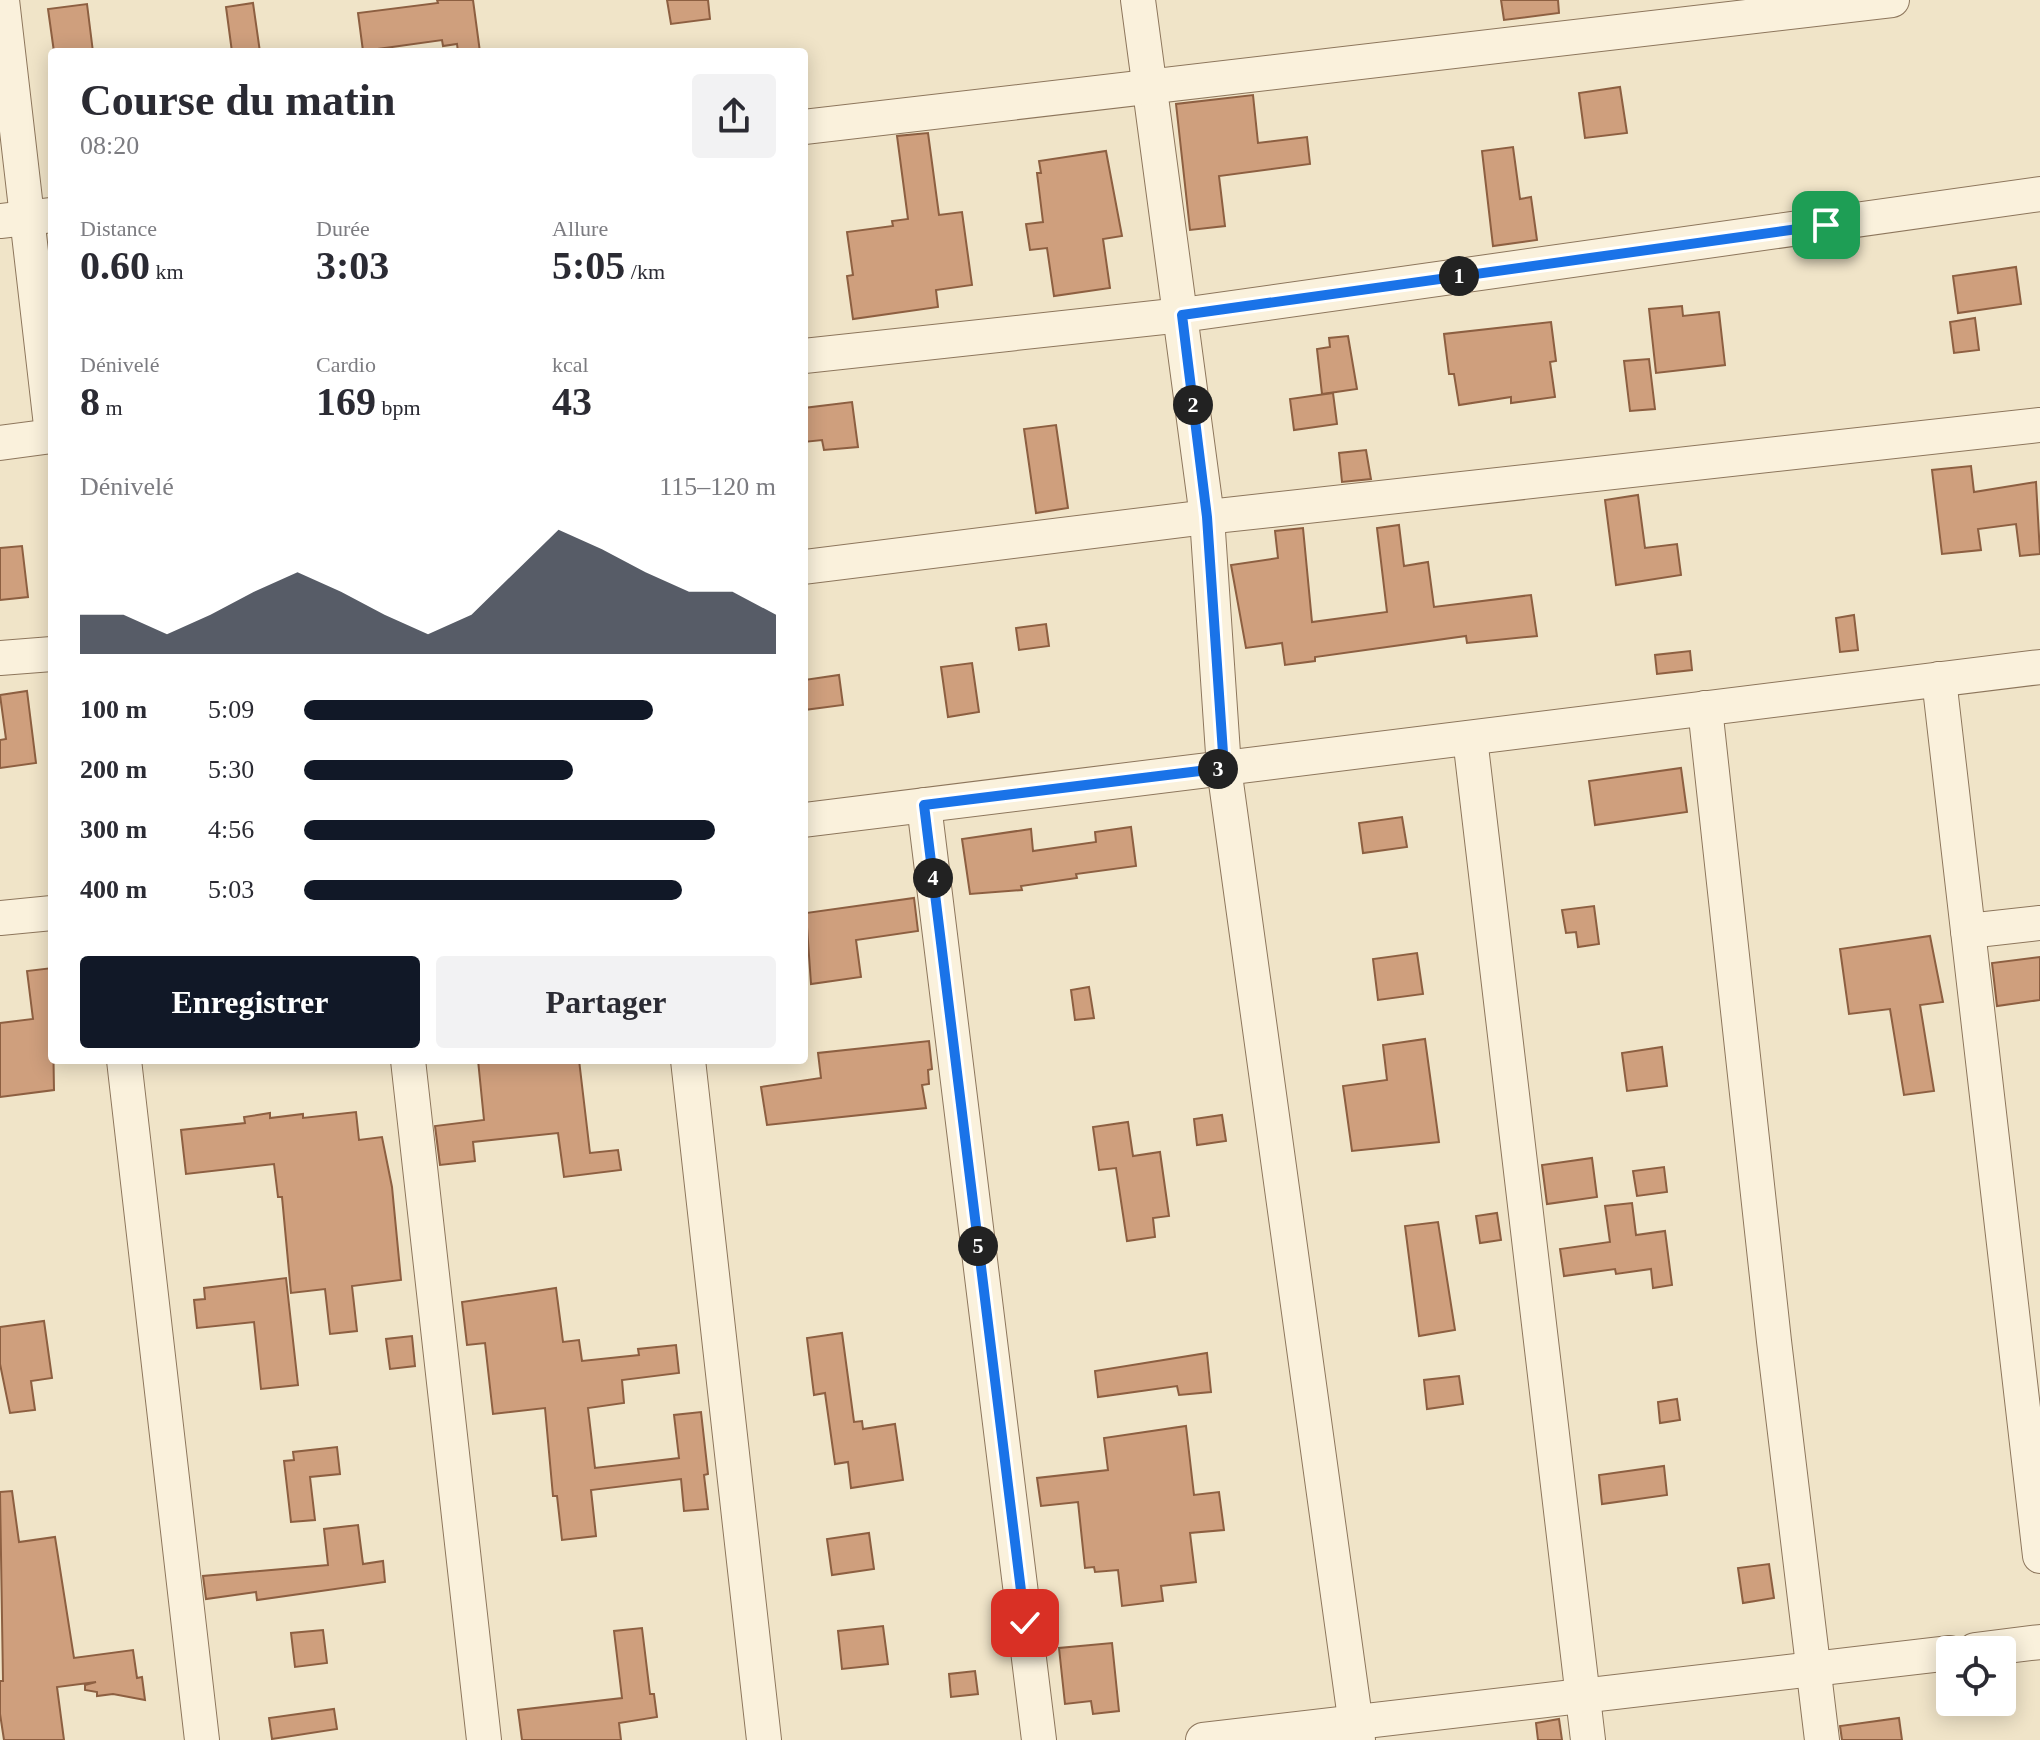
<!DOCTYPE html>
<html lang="fr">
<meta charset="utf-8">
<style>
:root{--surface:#fff;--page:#f2f2f3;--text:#2b2b33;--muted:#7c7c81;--accent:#111827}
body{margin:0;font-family:"Times New Roman",serif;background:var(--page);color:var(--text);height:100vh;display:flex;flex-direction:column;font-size:30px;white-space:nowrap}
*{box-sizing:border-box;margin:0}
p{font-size:26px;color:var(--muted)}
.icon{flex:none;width:44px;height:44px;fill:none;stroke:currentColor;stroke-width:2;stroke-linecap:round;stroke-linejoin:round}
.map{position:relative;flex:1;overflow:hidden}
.details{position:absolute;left:48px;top:48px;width:760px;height:1016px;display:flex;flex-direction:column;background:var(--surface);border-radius:8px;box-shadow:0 4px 20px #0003}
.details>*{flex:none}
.controls{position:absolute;left:1936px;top:1636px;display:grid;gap:16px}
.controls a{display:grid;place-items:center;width:80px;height:80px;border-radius:8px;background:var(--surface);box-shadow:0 4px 20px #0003;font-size:40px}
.pin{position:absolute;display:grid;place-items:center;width:68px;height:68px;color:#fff;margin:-34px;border-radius:16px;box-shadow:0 4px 12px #0006}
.km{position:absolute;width:40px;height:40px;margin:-20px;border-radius:50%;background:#222;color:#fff;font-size:22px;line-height:40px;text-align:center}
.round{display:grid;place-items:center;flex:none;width:84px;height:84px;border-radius:8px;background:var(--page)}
.overview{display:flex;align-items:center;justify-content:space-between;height:136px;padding:0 32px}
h1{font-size:44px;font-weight:600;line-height:60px}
.figures{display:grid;grid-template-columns:repeat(3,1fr);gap:12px;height:136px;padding:8px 32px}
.figures div{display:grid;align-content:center}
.figures b{font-size:40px;font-weight:600}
.figures small{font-size:22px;font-weight:400}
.figures p{font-size:22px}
.chart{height:224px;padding:16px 32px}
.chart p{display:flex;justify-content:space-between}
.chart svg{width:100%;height:144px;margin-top:8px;fill:var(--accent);opacity:.7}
.action{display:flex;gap:16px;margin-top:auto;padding:16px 32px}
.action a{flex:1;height:92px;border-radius:8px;background:var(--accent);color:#fff;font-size:32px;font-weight:600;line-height:92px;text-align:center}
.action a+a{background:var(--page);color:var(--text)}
ul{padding:0 32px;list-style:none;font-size:26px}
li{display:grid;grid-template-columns:128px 96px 1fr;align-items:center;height:60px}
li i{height:20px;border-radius:10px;background:var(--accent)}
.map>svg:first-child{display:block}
.building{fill:#cf9f7d;stroke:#8d5f41;stroke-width:2}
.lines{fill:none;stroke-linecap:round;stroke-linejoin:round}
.minor-casing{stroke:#8d765c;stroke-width:36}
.minor{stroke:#faf1dc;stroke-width:34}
.route-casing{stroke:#fff;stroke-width:16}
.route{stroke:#1a73e8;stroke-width:10}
</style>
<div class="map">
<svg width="2040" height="1740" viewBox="0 0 2040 1740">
<rect width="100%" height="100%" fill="#f0e4c8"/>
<g class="building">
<polygon points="437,0 473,0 480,52 458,52 457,44 443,46 442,40 363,51 358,13 438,3"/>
<polygon points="667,0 708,0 710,19 671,24"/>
<polygon points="1501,0 1558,0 1559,13 1504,20"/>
<polygon points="253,3 260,52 232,52 226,7"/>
<polygon points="87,4 93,52 54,52 48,9"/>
<polygon points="1620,87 1627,133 1585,138 1579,93"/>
<polygon points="1253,95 1258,143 1307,137 1310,164 1219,176 1225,226 1190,230 1176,104"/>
<polygon points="928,133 939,215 962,212 972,285 936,290 938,307 853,319 847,276 853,275 847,232 893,226 892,221 908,219 897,136"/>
<polygon points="1513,147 1520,199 1531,197 1537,240 1493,246 1482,151"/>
<polygon points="1106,151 1122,236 1103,239 1110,288 1054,296 1047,248 1030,250 1026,224 1043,222 1037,173 1041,173 1039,161"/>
<polygon points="2016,267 2021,304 1958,313 1953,276"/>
<polygon points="1682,306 1683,316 1719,312 1725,365 1656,373 1649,309"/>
<polygon points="1975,318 1979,350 1954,353 1950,322"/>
<polygon points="1551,322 1556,361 1550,362 1555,397 1511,403 1511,397 1459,405 1454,374 1449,374 1444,334"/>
<polygon points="1348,336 1357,389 1322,394 1317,349 1330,347 1329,338"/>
<polygon points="1649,359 1655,409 1630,411 1624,361"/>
<polygon points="1333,393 1337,424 1294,430 1290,399"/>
<polygon points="852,402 858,447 824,450 822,440 804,442 804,408"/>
<polygon points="1056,425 1068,508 1036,513 1024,429"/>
<polygon points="1366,450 1371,479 1342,482 1339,453"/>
<polygon points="1971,466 1974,492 2036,482 2040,554 2020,556 2016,524 1978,529 1981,550 1942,554 1932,470"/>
<polygon points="1638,495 1645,548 1677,544 1681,575 1616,585 1605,500"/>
<polygon points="1399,525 1404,566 1428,562 1434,607 1531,595 1537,636 1467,643 1466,636 1315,657 1315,661 1285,665 1282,643 1246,648 1231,565 1278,558 1275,531 1303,528 1312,622 1387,612 1377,528"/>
<polygon points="22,546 28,597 0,600 0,548"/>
<polygon points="1854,615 1858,650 1840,652 1836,618"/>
<polygon points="1046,624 1049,646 1019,650 1016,628"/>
<polygon points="1690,651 1692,670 1657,674 1655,655"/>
<polygon points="972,663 979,712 948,717 941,667"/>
<polygon points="839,675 843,705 804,710 804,680"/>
<polygon points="27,691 36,763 0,768 0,740 6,739 0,695"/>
<polygon points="1681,768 1687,812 1595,825 1589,781"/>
<polygon points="1402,817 1407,847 1363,853 1359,823"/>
<polygon points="1131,827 1136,866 1076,874 1077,878 1021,886 1022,890 970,894 962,839 1031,829 1033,851 1096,842 1095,832"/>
<polygon points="914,898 918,931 856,940 861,977 811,984 806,913"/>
<polygon points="1594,906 1599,944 1578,947 1576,932 1566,933 1562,910"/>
<polygon points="1930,936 1943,1002 1920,1005 1934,1091 1904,1095 1890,1009 1849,1014 1840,949"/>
<polygon points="1417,953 1423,994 1378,1000 1373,959"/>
<polygon points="2040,957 2040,1000 1997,1006 1992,963"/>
<polygon points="52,968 54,1090 0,1097 0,1023 33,1019 27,971"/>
<polygon points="1089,987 1094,1018 1075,1020 1071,990"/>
<polygon points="1425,1039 1439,1142 1352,1151 1343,1086 1387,1080 1383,1045"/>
<polygon points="929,1041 932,1069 928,1070 929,1084 922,1085 926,1108 767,1125 761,1087 821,1078 818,1053"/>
<polygon points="1662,1047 1667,1086 1627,1091 1622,1053"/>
<polygon points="478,1060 579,1060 590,1153 618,1150 621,1170 564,1177 558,1133 473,1142 475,1161 440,1165 435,1126 484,1120"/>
<polygon points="356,1112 359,1140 382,1137 392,1187 401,1280 352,1286 357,1331 330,1334 325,1289 291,1293 282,1197 278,1197 274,1164 186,1174 181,1130 245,1123 244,1117 270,1113 270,1118 303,1114 303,1118"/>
<polygon points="1222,1115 1226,1141 1197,1145 1194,1119"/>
<polygon points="1128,1122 1133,1156 1160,1152 1169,1216 1153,1218 1155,1237 1127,1241 1116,1168 1099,1170 1093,1127"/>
<polygon points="1592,1158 1597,1197 1547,1204 1542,1165"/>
<polygon points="1664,1167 1667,1192 1637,1196 1633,1171"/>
<polygon points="1632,1203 1636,1235 1665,1231 1672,1285 1653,1288 1651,1269 1616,1274 1615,1269 1564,1276 1560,1249 1610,1242 1605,1206"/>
<polygon points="1497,1213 1501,1240 1480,1243 1476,1216"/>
<polygon points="1438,1222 1455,1330 1419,1336 1405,1226"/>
<polygon points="286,1278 298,1385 261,1389 254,1322 197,1328 194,1300 205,1299 204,1288"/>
<polygon points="556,1288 563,1342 579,1340 582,1361 639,1355 638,1349 676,1345 679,1373 622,1380 624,1403 588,1408 595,1468 679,1458 674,1415 701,1412 708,1474 704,1475 708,1509 684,1511 681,1479 591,1490 596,1536 562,1540 557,1496 553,1496 545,1408 493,1414 485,1343 467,1345 462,1302"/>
<polygon points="44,1321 52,1378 31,1381 35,1410 10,1413 0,1364 0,1327"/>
<polygon points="842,1333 854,1422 862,1421 863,1429 895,1424 903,1480 851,1488 848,1462 835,1464 825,1393 814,1395 807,1338"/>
<polygon points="412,1336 415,1366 390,1369 386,1339"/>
<polygon points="1207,1353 1211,1392 1179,1395 1177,1386 1098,1397 1095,1371"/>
<polygon points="1459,1376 1463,1404 1427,1409 1424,1380"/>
<polygon points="1677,1399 1680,1420 1660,1423 1658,1402"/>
<polygon points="1186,1426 1194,1495 1219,1492 1224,1530 1190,1533 1196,1582 1161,1586 1163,1601 1122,1606 1118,1570 1095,1572 1094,1567 1085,1568 1078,1502 1041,1506 1037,1478 1108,1470 1104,1438"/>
<polygon points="337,1447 340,1474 310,1477 315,1520 291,1522 284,1461 294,1460 293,1452"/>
<polygon points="1664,1466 1667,1495 1602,1504 1599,1475"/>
<polygon points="12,1491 19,1542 55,1537 74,1658 133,1650 137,1678 142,1677 145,1700 113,1694 97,1696 97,1692 85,1690 85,1685 96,1682 57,1687 64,1740 4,1740 0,1714 0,1681 3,1681 0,1492"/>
<polygon points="358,1525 363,1564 383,1561 385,1582 257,1600 256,1592 206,1599 203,1576 328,1565 324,1529"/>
<polygon points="869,1533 874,1569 832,1575 827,1539"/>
<polygon points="1769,1564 1774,1598 1743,1603 1738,1568"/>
<polygon points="883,1626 888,1664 842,1669 838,1631"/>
<polygon points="642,1628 650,1694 654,1694 657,1717 619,1723 621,1740 522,1740 518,1710 622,1698 614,1631"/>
<polygon points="323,1630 327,1663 295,1667 291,1633"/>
<polygon points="1112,1643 1119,1711 1093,1714 1091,1701 1065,1704 1059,1648"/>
<polygon points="975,1671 978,1694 951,1697 949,1674"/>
<polygon points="334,1709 337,1729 272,1739 269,1718"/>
<polygon points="1899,1718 1902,1740 1842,1740 1840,1726"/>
<polygon points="1559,1719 1562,1740 1538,1740 1536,1723"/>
</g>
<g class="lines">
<defs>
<g id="minor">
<polyline points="2,0 52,434"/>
<polyline points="1138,0 1207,517 1224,768 1358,1740"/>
<polyline points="804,127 1892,0"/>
<polyline points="0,221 52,215"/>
<polyline points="804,356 1182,315 2040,194"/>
<polyline points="0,443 52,436"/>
<polyline points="804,567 1207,517 2040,425"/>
<polyline points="0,658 52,654"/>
<polyline points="1939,679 2040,1556"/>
<polyline points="1705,708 1774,1341 1822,1740"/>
<polyline points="1470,738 1588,1740"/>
<polyline points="924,805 1039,1740"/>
<polyline points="804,820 2040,667"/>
<polyline points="0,918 52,913"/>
<polyline points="1968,931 2040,923"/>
<polyline points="124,1060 202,1740"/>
<polyline points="408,1060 484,1740"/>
<polyline points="688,1060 764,1740"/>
<polyline points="1975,1650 2040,1642"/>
<polyline points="1203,1740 1950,1653"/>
</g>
</defs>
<use href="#minor" class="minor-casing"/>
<use href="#minor" class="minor"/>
</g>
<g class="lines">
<defs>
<polyline id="route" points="1025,1623 924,805 1224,768 1207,517 1182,315 1826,225"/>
</defs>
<use href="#route" class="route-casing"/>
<use href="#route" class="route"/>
</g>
</svg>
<div class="controls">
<a><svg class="icon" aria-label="locate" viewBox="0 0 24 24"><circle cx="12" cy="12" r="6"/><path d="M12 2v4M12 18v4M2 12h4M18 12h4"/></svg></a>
</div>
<div class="pin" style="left:1826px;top:225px;background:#1e9e55"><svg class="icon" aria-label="arrive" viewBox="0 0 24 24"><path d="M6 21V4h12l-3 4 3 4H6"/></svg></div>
<div class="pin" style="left:1025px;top:1623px;background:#d93025"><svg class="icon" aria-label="check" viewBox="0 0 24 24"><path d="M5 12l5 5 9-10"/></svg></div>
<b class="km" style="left:1459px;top:276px">1</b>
<b class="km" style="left:1193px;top:405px">2</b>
<b class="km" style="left:1218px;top:769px">3</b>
<b class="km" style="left:933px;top:878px">4</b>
<b class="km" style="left:978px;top:1246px">5</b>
<section class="details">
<div class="overview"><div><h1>Course du matin</h1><p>08:20</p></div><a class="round"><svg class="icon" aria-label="share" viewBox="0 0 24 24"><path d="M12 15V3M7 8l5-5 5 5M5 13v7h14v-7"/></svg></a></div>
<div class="figures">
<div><p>Distance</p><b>0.60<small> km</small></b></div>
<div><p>Durée</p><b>3:03</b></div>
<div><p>Allure</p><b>5:05<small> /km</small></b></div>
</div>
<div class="figures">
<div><p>Dénivelé</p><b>8<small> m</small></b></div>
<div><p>Cardio</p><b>169<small> bpm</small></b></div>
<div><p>kcal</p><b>43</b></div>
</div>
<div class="chart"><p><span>Dénivelé</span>115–120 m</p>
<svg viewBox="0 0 160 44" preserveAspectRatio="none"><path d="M0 44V32L10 32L20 38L30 32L40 25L50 19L60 25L70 32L80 38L90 32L100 19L110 6L120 12L130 19L140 25L150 25L160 32V44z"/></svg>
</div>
<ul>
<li><b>100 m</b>5:09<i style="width:74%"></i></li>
<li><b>200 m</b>5:30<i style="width:57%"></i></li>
<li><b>300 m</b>4:56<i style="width:87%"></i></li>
<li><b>400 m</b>5:03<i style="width:80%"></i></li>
</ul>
<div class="action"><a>Enregistrer</a><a>Partager</a></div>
</section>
</div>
